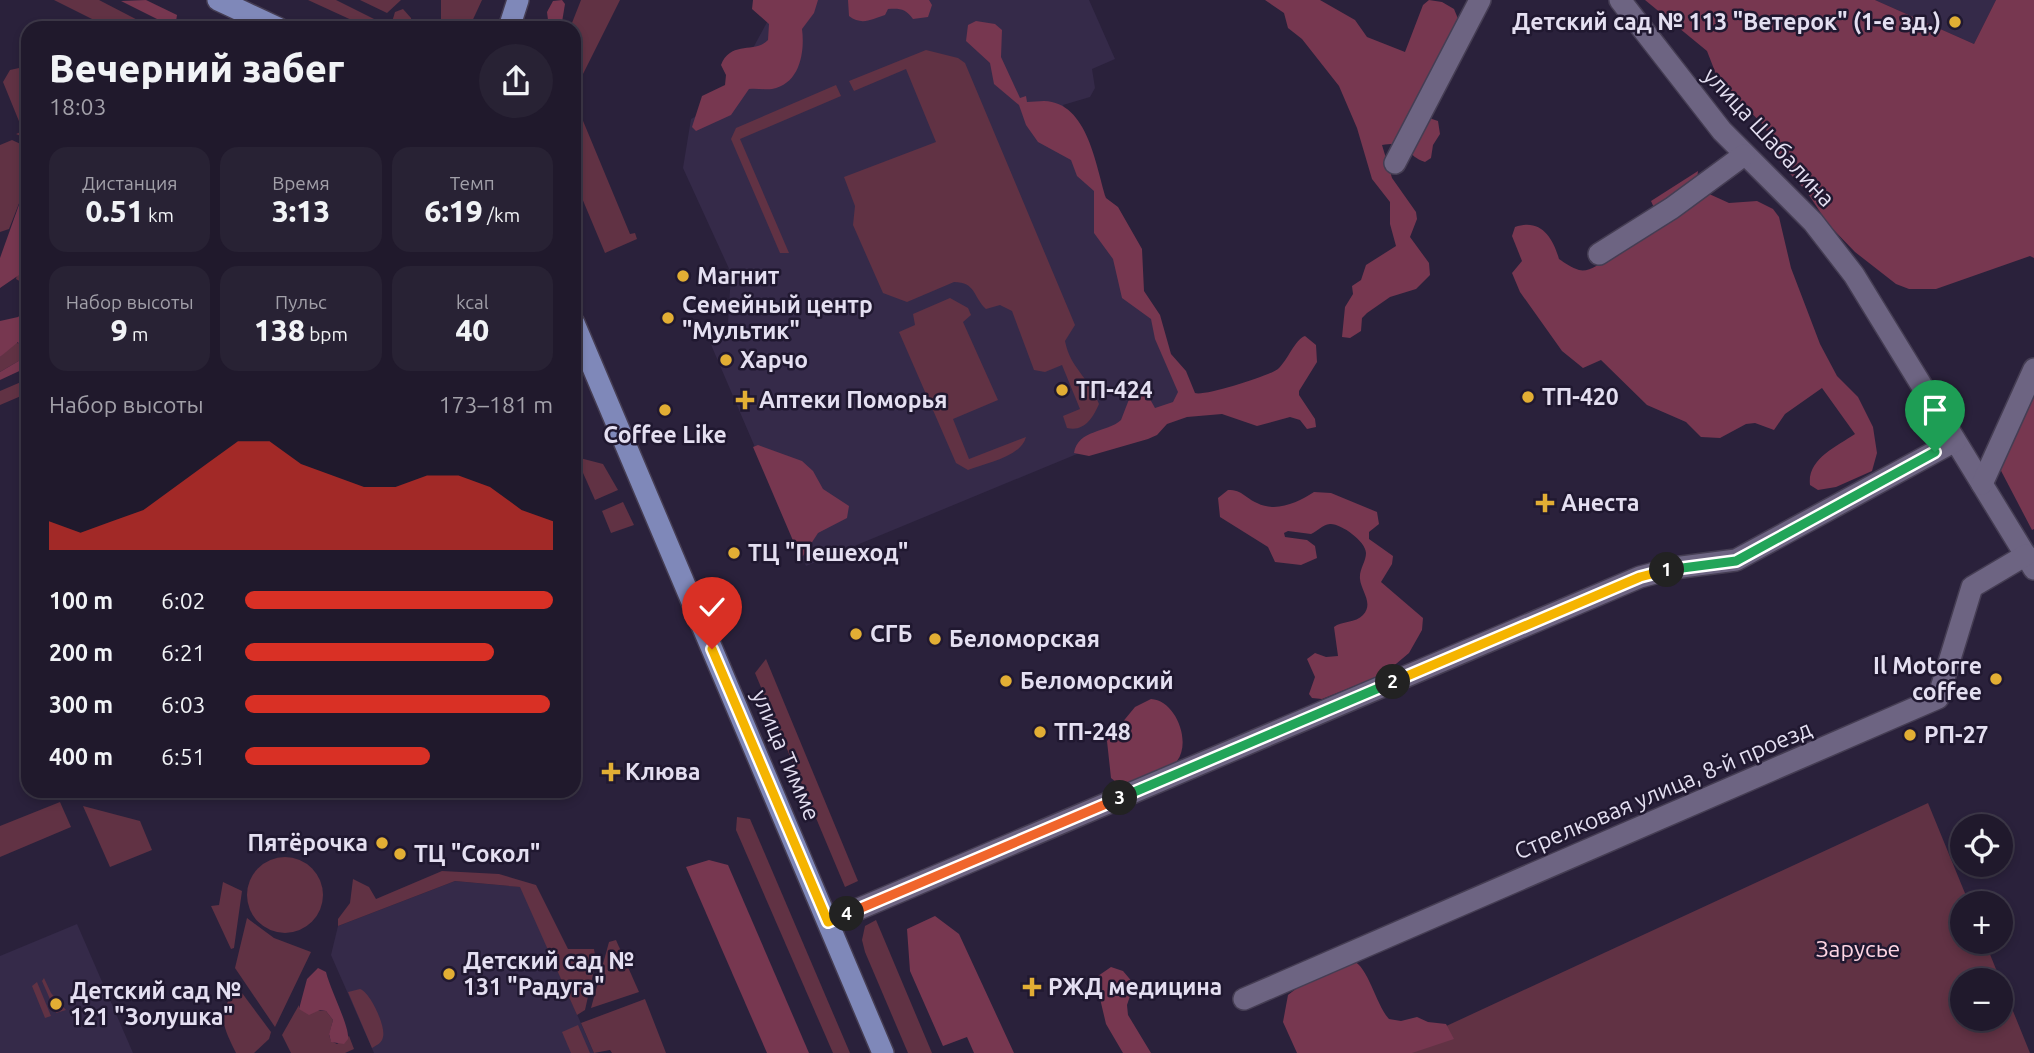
<!DOCTYPE html>
<html lang="ru">
<meta charset="utf-8">
<style>
:root{--surface:#20192c;--page:#282234;--text:#f1f3f6;--muted:#a2a0a9;--line:#3d3848;--accent:#d93025}
body{margin:0;font-family:Ubuntu,sans-serif;background:var(--page);color:var(--text);height:100vh;display:flex;flex-direction:column;font-size:26px;white-space:nowrap}
*{box-sizing:border-box;margin:0}
p{font-size:23px;color:var(--muted)}
.icon{flex:none;width:38px;height:38px;fill:none;stroke:currentColor;stroke-width:2;stroke-linecap:round;stroke-linejoin:round}
.map{position:relative;flex:1;overflow:hidden}
.sheet{position:absolute;left:21px;top:21px;width:560px;height:777px;display:flex;flex-direction:column;background:var(--surface);border-radius:21px;box-shadow:0 4px 10px #0003,0 0 0 2px var(--line)}
.sheet>*{flex:none}
.tools{position:absolute;left:1950px;top:814px;display:grid;gap:14px}
.tools a{display:grid;place-items:center;width:63px;height:63px;border-radius:50%;background:var(--surface);box-shadow:0 4px 10px #0003,0 0 0 2px var(--line);font-size:35px}
.pin{position:absolute;display:grid;place-items:center;width:60px;height:60px;color:#fff;margin:-72px -30px;border-radius:50% 50% 50% 0;rotate:-45deg;box-shadow:0 0 7px #0007}
.pin .icon{rotate:45deg}
.km{position:absolute;width:35px;height:35px;margin:-18px;border-radius:50%;background:#222;color:#fff;font-size:19px;line-height:35px;text-align:center}
.round{display:grid;place-items:center;flex:none;width:74px;height:74px;border-radius:37px;background:var(--page)}
.headline{display:flex;align-items:center;justify-content:space-between;height:119px;padding:0 28px}
h1{font-size:38px;font-weight:800;line-height:52px}
.stats{display:grid;grid-template-columns:repeat(3,1fr);gap:10px;height:119px;padding:7px 28px}
.stats div{display:grid;align-content:center;border-radius:18px;background:var(--page);text-align:center}
.stats b{font-size:30px;font-weight:800}
.stats small{font-size:19px;font-weight:400}
.stats p{font-size:19px}
.chart{height:196px;padding:14px 28px}
.chart p{display:flex;justify-content:space-between}
.chart svg{width:100%;height:126px;margin-top:7px;fill:var(--accent);opacity:.7}
ul{padding:0 28px;list-style:none;font-size:23px}
li{display:grid;grid-template-columns:112px 84px 1fr;align-items:center;height:52px}
li i{height:18px;border-radius:9px;background:var(--accent)}
.map>svg:first-child{display:block}
.built{fill:#352a49}
.green{fill:#613244;fill-rule:evenodd}
.forest{fill:#773750}
.lines{fill:none;stroke-linecap:round;stroke-linejoin:round}
.minor-casing{stroke:#453d53;stroke-width:24}
.major-casing{stroke:#453d53;stroke-width:24}
.minor{stroke:#6d6482;stroke-width:21}
.major{stroke:#7f88b9;stroke-width:21}
.split-1-casing{stroke:#fff;stroke-width:14}
.split-2-casing{stroke:#fff;stroke-width:14}
.split-3-casing{stroke:#fff;stroke-width:14}
.split-4-casing{stroke:#fff;stroke-width:14}
.split-5-casing{stroke:#fff;stroke-width:14}
.split-1{stroke:#22a559;stroke-width:9}
.split-2{stroke:#f5b400;stroke-width:9}
.split-3{stroke:#22a559;stroke-width:9}
.split-4{stroke:#f0652b;stroke-width:9}
.split-5{stroke:#f5b400;stroke-width:9}
.poi-dot{fill:#e2ae34;stroke:#201830;stroke-width:2.5}
.labels{text-anchor:middle;stroke-width:5;stroke-linejoin:round;paint-order:stroke}
.poi-label{font-size:23px;font-weight:bold;fill:#e4dff1;stroke:#201830;text-anchor:start}
.street-label{font-size:23px;fill:#e4dff1;stroke:#201830}
.park-label{font-size:23px;fill:#ffd5e3;stroke:#201830}
</style>
<div class="map">
<svg width="2034" height="1053" viewBox="0 0 2034 1053">
<rect width="100%" height="100%" fill="#2a213b"/>
<g class="built">
<polygon points="779,0 1089,0 1115,59 1092,69 1095,88 1090,97 1063,105 1188,408 806,566 706,333 728,324 731,273 683,168 691,119 725,100"/>
<polygon points="1875,0 1996,0 1974,44"/>
<polygon points="455,881 521,887 594,1053 374,1053 331,955 338,926"/>
<polygon points="77,924 133,1053 0,1053 0,956"/>
</g>
<g class="green">
<polygon points="54,0 99,0 153,28 110,28"/>
<polygon points="308,0 336,0 392,28 369,28"/>
<polygon points="360,0 401,0 387,13"/>
<polygon points="441,0 482,0 469,28 441,28"/>
<polygon points="581,0 620,0 574,92 583,113 581,116 630,234 635,233 637,239 605,253 574,179 574,28 570,28"/>
<polygon points="403,9 411,18 412,28 403,28 392,22 395,12"/>
<path d="M926 50 958 58 965 63 1075 325 1065 341C1070 368 1089 377 1099 404 1093 418 1084 432 1067 428L1063 416 1080 409 1062 365 1045 372 1034 370 1012 311 1000 305 986 309C973 297 976 282 954 282L907 302 883 293 853 225 855 206 844 177 936 142 906 69 854 91 849 81Z"/>
<polygon points="28,66 28,139 16,134 23,131 3,82 10,70"/>
<polygon points="836,85 841,96 740,139 789,253 780,253 731,139 736,128"/>
<polygon points="12,140 25,146 22,167 25,188 9,229 0,232 0,145"/>
<polygon points="28,249 28,286 16,279 23,250"/>
<path d="M950 298 968 308 971 315 963 322 998 400 953 419 969 459 1026 437C1021 457 986 463 968 470L956 463 899 332 915 325 913 314Z"/>
<polygon points="14,342 20,344 22,359 0,372 0,357"/>
<polygon points="28,379 28,393 0,405 0,391"/>
<polygon points="576,457 603,464 618,490 595,500"/>
<polygon points="623,502 634,525 611,533 602,511"/>
<polygon points="766,659 858,881 845,887 755,673"/>
<polygon points="60,802 71,827 0,857 0,826"/>
<path d="M1928 803 1969 903H1962V942H1985L2030 1053H1388ZM1962 980H2000V1018H1962Z"/>
<polygon points="83,806 140,821 152,850 110,867"/>
<polygon points="737,817 750,819 850,1053 833,1053 736,830"/>
<circle cx="285" cy="895" r="38"/>
<polygon points="442,871 499,874 536,885 568,949 594,949 596,961 585,1010 577,1015 520,887 455,881 338,926 338,919 350,903 353,879 369,887 376,899"/>
<polygon points="223,882 242,891 234,948 231,949 211,906 219,905"/>
<polygon points="247,918 274,938 311,952 275,1027 235,968"/>
<polygon points="876,920 932,1053 908,1053 865,952 862,940 865,926"/>
<polygon points="616,940 639,992 591,1008 609,942"/>
<polygon points="44,978 51,993 66,1010 56,1013 42,981"/>
<polygon points="37,982 51,1016 45,1018 32,986"/>
<path d="M236 985 271 1032 269 1039 254 1053H236C220 1021 219 1017 236 985Z"/>
<path d="M360 989C370 992 386 1026 383 1037 382 1043 377 1045 372 1048L348 992Z"/>
<polygon points="645,999 666,1053 612,1053 610,1050 594,1053 581,1023"/>
<polygon points="299,1005 299,1009 326,1011 333,1020 329,1035 331,1041 337,1044 349,1036 354,1049 345,1053 291,1053 282,1035"/>
<polygon points="578,1025 590,1053 571,1053 562,1032"/>
</g>
<g class="forest">
<polygon points="146,0 177,15 175,28 121,1"/>
<path d="M753 0H818L814 13 802 29C805 52 800 84 772 89 765 90 757 88 749 89L731 115 696 131 692 127 702 96 725 85 726 75 721 65C731 40 755 54 768 40L769 24 752 9Z"/>
<path d="M848 0H929L932 5 928 17 913 19C906 9 900 8 888 9L885 15C872 19 862 26 849 16Z"/>
<path d="M1265 0H1320L1355 20 1367 37 1405 52 1423 5 1429 0 1442 2 1454 9 1459 21 1453 77 1426 117 1438 121 1440 134 1433 145 1431 158 1425 162C1403 155 1414 140 1382 145L1392 178 1416 212 1417 219 1410 237 1429 263 1430 275 1416 289 1390 297 1367 313 1362 318 1361 331 1350 338 1342 337 1345 307 1353 294 1352 286 1361 280 1366 265 1396 246 1390 224V202L1372 179 1357 128 1339 86 1302 39 1288 28 1284 13Z"/>
<polygon points="1645,0 1875,0 1974,44 1996,0 2034,0 2034,258 2030,256 1936,289 1909,289 1896,284 1855,252 1828,224 1807,192 1781,164 1765,127 1737,98 1721,87 1707,51"/>
<polygon points="553,1 562,0 565,4 561,28 549,28 547,12"/>
<path d="M976 21 995 24 1002 30 1001 57 1020 98 1026 96 1027 102C1033 102 1038 101 1044 101 1088 102 1096 167 1106 198L1118 207 1142 249 1144 291 1160 315 1171 354 1186 371 1195 393C1203 397 1271 375 1278 369 1288 360 1295 339 1305 336L1316 345 1317 362 1299 391V395L1315 419 1316 427 1307 429 1300 420 1290 417 1257 426 1222 414 1187 417 1167 424 1157 435 1148 439 1089 456 1074 453C1078 429 1107 433 1121 420L1133 389 1146 392 1155 408 1173 402 1178 392 1155 339 1151 319 1122 298 1113 259 1094 233V191L1077 176 1071 160 1038 142 1026 125 1019 105 994 84 990 63 966 41 968 25Z"/>
<polygon points="28,113 28,233 19,275 0,288 0,258 25,188 22,167 28,141"/>
<path d="M1698 171 1696 188 1729 203 1757 201 1773 209 1779 217 1791 268 1820 344 1837 376 1858 397 1873 427 1877 453 1872 471 1836 487 1818 490 1810 485C1807 459 1836 447 1855 434L1822 388 1785 414 1774 430 1755 423 1746 424 1720 438 1701 437 1686 422 1647 405 1601 360 1583 368 1562 351 1520 292 1512 273 1522 261 1512 236 1515 227C1541 218 1553 238 1559 259 1565 263 1572 268 1579 270 1600 276 1640 225 1655 210L1651 201Z"/>
<polygon points="28,309 28,367 0,380 0,372 22,359 23,355 18,342 0,357 0,321 18,317"/>
<polygon points="2034,390 2034,529 2032,530 1998,465"/>
<polygon points="758,445 802,461 813,471 823,489 849,506 847,518 818,533 803,556 800,557 753,447"/>
<path d="M1228 490C1243 490 1245 498 1257 503 1277 513 1298 502 1314 492L1331 493 1377 512 1379 524 1369 532V539L1393 556 1392 564 1381 582 1423 618 1422 630 1409 653 1384 674 1322 699 1312 698 1309 694 1315 677 1307 659 1315 653 1326 657 1338 656 1334 627C1341 621 1356 623 1363 615 1374 603 1361 591 1360 579 1359 569 1366 562 1366 553 1366 541 1340 523 1330 524 1322 525 1318 531 1311 534L1288 531 1284 533 1285 537 1307 540 1315 546 1317 558 1301 565 1275 562 1268 547 1220 517 1218 498Z"/>
<path d="M1151 699C1175 700 1192 741 1177 761 1169 771 1134 781 1121 786L1111 778 1107 741 1135 707Z"/>
<polygon points="709,860 728,865 809,1053 767,1053 686,867"/>
<polygon points="935,916 959,934 1014,1053 974,1053 967,1037 943,1046 910,971 907,929"/>
<path d="M1353 961C1368 966 1376 1005 1389 1019L1401 1021 1417 1017 1428 1022 1446 1024 1454 1039 1412 1053H1297L1283 1022 1288 995 1301 985Z"/>
<polygon points="1111,967 1123,971 1134,984 1127,1005 1128,1015 1151,1053 1123,1053 1106,1024 1098,990 1098,976"/>
<path d="M318 968 326 972C330 989 350 1027 348 1039L344 1044 331 1042 329 1034 333 1020 326 1011 320 1010 309 1015 299 1009 307 979Z"/>
</g>
<g class="lines">
<defs>
<g id="minor">
<polyline points="1620,0 1722,131 1813,222 1854,275 2034,569"/>
<polyline points="1395,163 1480,0"/>
<polyline points="1599,254 1672,208 1744,155"/>
<polyline points="1982,484 2034,369"/>
<polyline points="828,922 1640,577 1674,568 1736,560 1955,441"/>
<polyline points="1244,999 1938,698 1972,587 2026,555"/>
</g>
<g id="major">
<polyline points="218,0 278,28"/>
<polyline points="509,28 518,0"/>
<polyline points="574,323 883,1053"/>
</g>
</defs>
<use href="#minor" class="minor-casing"/>
<use href="#major" class="major-casing"/>
<use href="#minor" class="minor"/>
<use href="#major" class="major"/>
</g>
<g class="lines">
<defs>
<polyline id="split-1" points="1667,570 1736,561 1935,452"/>
<polyline id="split-2" points="1393,682 1640,577 1667,570"/>
<polyline id="split-3" points="1120,798 1393,682"/>
<polyline id="split-4" points="847,914 1120,798"/>
<polyline id="split-5" points="712,649 828,922 847,914"/>
</defs>
<use href="#split-1" class="split-1-casing"/>
<use href="#split-2" class="split-2-casing"/>
<use href="#split-3" class="split-3-casing"/>
<use href="#split-4" class="split-4-casing"/>
<use href="#split-5" class="split-5-casing"/>
<use href="#split-1" class="split-1"/>
<use href="#split-2" class="split-2"/>
<use href="#split-3" class="split-3"/>
<use href="#split-4" class="split-4"/>
<use href="#split-5" class="split-5"/>
</g>
<g class="poi-dot">
<circle cx="1955" cy="22" r="7"/>
<circle cx="683" cy="276" r="7"/>
<circle cx="668" cy="318" r="7"/>
<circle cx="726" cy="360" r="7"/>
<circle cx="1062" cy="390" r="7"/>
<circle cx="1528" cy="397" r="7"/>
<path d="M741.5 389.5h7v7h7v7h-7v7h-7v-7h-7v-7h7z"/>
<circle cx="665" cy="410" r="7"/>
<path d="M1541.5 492.5h7v7h7v7h-7v7h-7v-7h-7v-7h7z"/>
<circle cx="734" cy="553" r="7"/>
<circle cx="856" cy="634" r="7"/>
<circle cx="935" cy="639" r="7"/>
<circle cx="1996" cy="679" r="7"/>
<circle cx="1006" cy="681" r="7"/>
<circle cx="1040" cy="732" r="7"/>
<circle cx="1910" cy="735" r="7"/>
<path d="M607.5 761.5h7v7h7v7h-7v7h-7v-7h-7v-7h7z"/>
<circle cx="382" cy="843" r="7"/>
<circle cx="400" cy="854" r="7"/>
<circle cx="449" cy="974" r="7"/>
<path d="M1028.5 976.5h7v7h7v7h-7v7h-7v-7h-7v-7h7z"/>
<circle cx="56" cy="1004" r="7"/>
</g>
<g class="labels">
<g class="poi-label">
<text x="1941" y="30" text-anchor="end">Детский сад № 113 "Ветерок" (1-е зд.)</text>
<text x="697" y="284">Магнит</text>
<text x="682" y="313">Семейный центр<tspan x="682" dy="26">"Мультик"</tspan></text>
<text x="740" y="368">Харчо</text>
<text x="1076" y="398">ТП-424</text>
<text x="1542" y="405">ТП-420</text>
<text x="759" y="408">Аптеки Поморья</text>
<text x="665" y="443" text-anchor="middle">Coffee Like</text>
<text x="1561" y="511">Анеста</text>
<text x="748" y="561">ТЦ "Пешеход"</text>
<text x="870" y="642">СГБ</text>
<text x="949" y="647">Беломорская</text>
<text x="1982" y="674" text-anchor="end">Il Motorre<tspan x="1982" dy="26">coffee</tspan></text>
<text x="1020" y="689">Беломорский</text>
<text x="1054" y="740">ТП-248</text>
<text x="1924" y="743">РП-27</text>
<text x="625" y="780">Клюва</text>
<text x="368" y="851" text-anchor="end">Пятёрочка</text>
<text x="414" y="862">ТЦ "Сокол"</text>
<text x="463" y="969">Детский сад №<tspan x="463" dy="26">131 "Радуга"</tspan></text>
<text x="1048" y="995">РЖД медицина</text>
<text x="70" y="999">Детский сад №<tspan x="70" dy="26">121 "Золушка"</tspan></text>
</g>
<g class="street-label">
<text transform="translate(1769 137) rotate(47)" y="8">улица Шабалина</text>
<text transform="translate(786 755) rotate(67)" y="8">улица Тимме</text>
<text transform="translate(1663 790) rotate(-23)" y="8">Стрелковая улица, 8-й проезд</text>
</g>
<g class="park-label">
<text x="1858" y="957">Зарусье</text>
</g>
</g>
</svg>
<div class="tools">
<a><svg class="icon" aria-label="locate" viewBox="0 0 24 24"><circle cx="12" cy="12" r="6"/><path d="M12 2v4M12 18v4M2 12h4M18 12h4"/></svg></a>
<a>+</a>
<a>−</a>
</div>
<div class="pin" style="left:1935px;top:452px;background:#1e9e55"><svg class="icon" aria-label="arrive" viewBox="0 0 24 24"><path d="M6 21V4h12l-3 4 3 4H6"/></svg></div>
<div class="pin" style="left:712px;top:649px;background:#d93025"><svg class="icon" aria-label="check" viewBox="0 0 24 24"><path d="M5 12l5 5 9-10"/></svg></div>
<b class="km" style="left:1667px;top:570px">1</b>
<b class="km" style="left:1393px;top:682px">2</b>
<b class="km" style="left:1120px;top:798px">3</b>
<b class="km" style="left:847px;top:914px">4</b>
<section class="sheet">
<div class="headline"><div><h1>Вечерний забег</h1><p>18:03</p></div><a class="round"><svg class="icon" aria-label="share" viewBox="0 0 24 24"><path d="M12 15V3M7 8l5-5 5 5M5 13v7h14v-7"/></svg></a></div>
<div class="stats">
<div><p>Дистанция</p><b>0.51<small> km</small></b></div>
<div><p>Время</p><b>3:13</b></div>
<div><p>Темп</p><b>6:19<small> /km</small></b></div>
</div>
<div class="stats">
<div><p>Набор высоты</p><b>9<small> m</small></b></div>
<div><p>Пульс</p><b>138<small> bpm</small></b></div>
<div><p>kcal</p><b>40</b></div>
</div>
<div class="chart"><p><span>Набор высоты</span>173–181 m</p>
<svg viewBox="0 0 160 44" preserveAspectRatio="none"><path d="M0 44V34L10 38L20 34L30 30L40 22L50 14L60 6L70 6L80 14L90 18L100 22L110 22L120 18L130 18L140 22L150 30L160 34V44z"/></svg>
</div>
<ul>
<li><b>100 m</b>6:02<i style="width:100%"></i></li>
<li><b>200 m</b>6:21<i style="width:81%"></i></li>
<li><b>300 m</b>6:03<i style="width:99%"></i></li>
<li><b>400 m</b>6:51<i style="width:60%"></i></li>
</ul>
</section>
</div>
